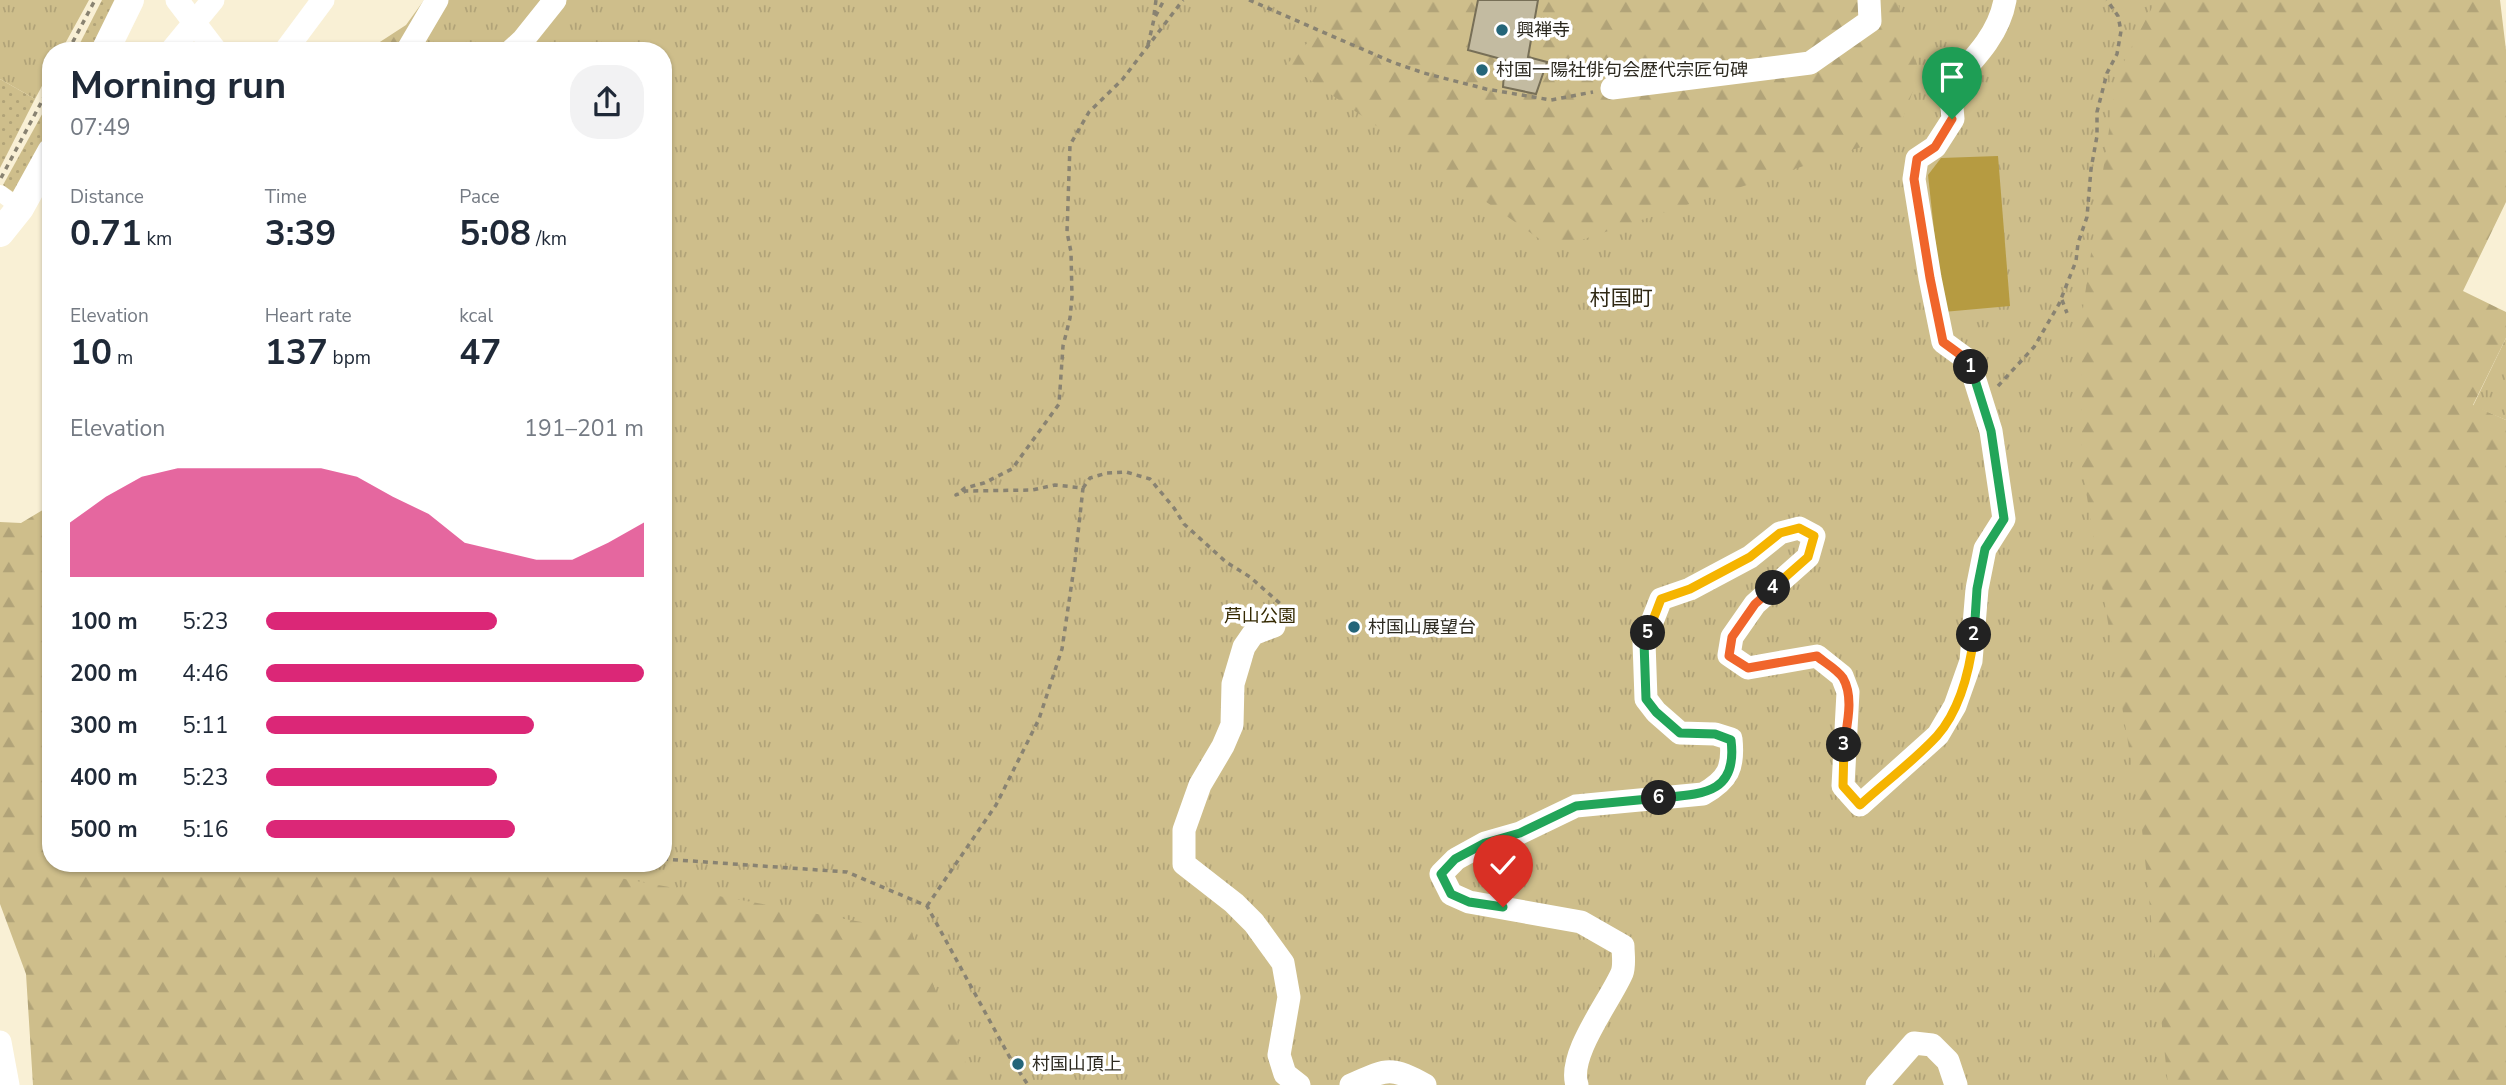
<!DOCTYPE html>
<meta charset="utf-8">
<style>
:root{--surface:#fff;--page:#f2f2f3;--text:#1f2937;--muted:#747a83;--accent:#db2777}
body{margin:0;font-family:"Nunito Sans","Noto Sans JP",sans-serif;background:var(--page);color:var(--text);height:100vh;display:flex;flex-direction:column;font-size:26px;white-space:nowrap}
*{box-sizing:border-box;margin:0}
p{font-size:23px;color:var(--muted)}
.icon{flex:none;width:38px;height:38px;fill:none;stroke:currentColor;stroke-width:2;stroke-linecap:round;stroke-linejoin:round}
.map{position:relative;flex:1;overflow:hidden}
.sheet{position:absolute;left:42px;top:42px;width:630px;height:830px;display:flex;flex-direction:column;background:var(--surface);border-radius:28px;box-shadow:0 2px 5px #0004}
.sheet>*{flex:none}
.pin{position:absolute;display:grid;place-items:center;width:60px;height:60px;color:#fff;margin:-72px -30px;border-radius:50% 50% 50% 0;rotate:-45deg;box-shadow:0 0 7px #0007}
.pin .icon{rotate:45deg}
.km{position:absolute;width:35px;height:35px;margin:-18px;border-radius:50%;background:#222;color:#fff;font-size:19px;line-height:35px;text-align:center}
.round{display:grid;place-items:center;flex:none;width:74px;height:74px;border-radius:28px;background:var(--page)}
.summary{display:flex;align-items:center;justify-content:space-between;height:119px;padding:0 28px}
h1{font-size:38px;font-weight:700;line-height:52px}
.stats{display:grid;grid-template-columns:repeat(3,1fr);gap:10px;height:119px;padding:7px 28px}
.stats div{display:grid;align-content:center}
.stats b{font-size:35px;font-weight:700}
.stats small{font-size:19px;font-weight:400}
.stats p{font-size:19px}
.chart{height:196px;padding:14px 28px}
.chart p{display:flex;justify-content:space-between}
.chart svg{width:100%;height:126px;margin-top:7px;fill:var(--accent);opacity:.7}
ul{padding:0 28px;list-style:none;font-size:23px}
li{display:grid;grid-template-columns:112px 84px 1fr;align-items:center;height:52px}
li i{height:18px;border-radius:9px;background:var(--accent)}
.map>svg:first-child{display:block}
.grass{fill:url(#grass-dots)}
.forest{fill:url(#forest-firs)}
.park{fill:url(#park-tufts)}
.water{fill:#b69b41}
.building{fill:#c3bba1;stroke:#776f57;stroke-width:2}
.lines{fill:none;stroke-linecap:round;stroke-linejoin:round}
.path{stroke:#898372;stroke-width:3.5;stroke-dasharray:5 5;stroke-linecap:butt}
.pedestrian{stroke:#fff;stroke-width:16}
.minor{stroke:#fff;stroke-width:23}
.tertiary{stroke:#fff;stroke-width:28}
.split-1-casing{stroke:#fff;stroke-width:14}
.split-2-casing{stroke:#fff;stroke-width:14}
.split-3-casing{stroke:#fff;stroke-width:14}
.split-4-casing{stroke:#fff;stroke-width:14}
.split-5-casing{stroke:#fff;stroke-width:14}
.split-6-casing{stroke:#fff;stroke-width:14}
.split-7-casing{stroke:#fff;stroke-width:14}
.split-1{stroke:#f0652b;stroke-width:9}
.split-2{stroke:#22a559;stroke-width:9}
.split-3{stroke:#f5b400;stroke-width:9}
.split-4{stroke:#f0652b;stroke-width:9}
.split-5{stroke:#f5b400;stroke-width:9}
.split-6{stroke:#22a559;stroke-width:9}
.split-7{stroke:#22a559;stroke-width:9}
.poi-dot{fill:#246579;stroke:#fff;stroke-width:2.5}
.labels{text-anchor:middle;stroke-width:7;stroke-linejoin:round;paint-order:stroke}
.poi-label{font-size:18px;fill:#2d2a20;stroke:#fff;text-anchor:start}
.park-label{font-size:18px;fill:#352a02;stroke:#fff}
.quarter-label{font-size:21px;fill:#2f2813;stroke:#fff}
</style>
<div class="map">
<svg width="2506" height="1085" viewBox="0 0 2506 1085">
<defs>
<pattern id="grass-dots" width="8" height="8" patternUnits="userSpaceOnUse" patternTransform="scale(1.75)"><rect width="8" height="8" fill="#cebe8b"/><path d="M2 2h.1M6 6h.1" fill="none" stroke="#b1a378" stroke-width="1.8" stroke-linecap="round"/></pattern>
<pattern id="forest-firs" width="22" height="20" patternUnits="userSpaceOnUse" patternTransform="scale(1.75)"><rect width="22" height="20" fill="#cebe8b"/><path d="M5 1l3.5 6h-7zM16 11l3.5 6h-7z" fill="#b1a378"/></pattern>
<pattern id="park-tufts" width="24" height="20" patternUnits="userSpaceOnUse" patternTransform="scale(1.75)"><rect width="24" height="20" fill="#cebe8b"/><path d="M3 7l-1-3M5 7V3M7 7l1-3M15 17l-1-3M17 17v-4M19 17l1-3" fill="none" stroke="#b1a378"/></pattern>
</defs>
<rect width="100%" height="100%" fill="#f9f0d5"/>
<g class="grass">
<polygon points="102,0 120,0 93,51 76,51"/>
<polygon points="0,79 35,99 0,168"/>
<polygon points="51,98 51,130 27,179 16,194 3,185"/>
</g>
<polygon class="forest" points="424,0 2500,0 2506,50 2506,202 2463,291 2506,312 2506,338 2473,405 2506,420 2506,1085 33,1085 26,974 0,904 0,522 21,523 51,505 51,863 663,863 663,51 366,51 406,25"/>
<g class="park">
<polygon points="0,0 89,0 61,51 51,51 51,69 35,99 0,79"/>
<polygon points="431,0 1349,0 1287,64 1554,249 1897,135 1919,74 1897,0 2156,0 2117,75 2081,322 2082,467 2141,820 2168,1085 975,1085 911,931 537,863 663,863 663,51 396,51"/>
<polygon points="2506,338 2506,420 2473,406"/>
</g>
<polygon class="water" points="1998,156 2010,306 1943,312 1928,175 1941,158"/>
<polygon class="building" points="1478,0 1538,0 1528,57 1547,62 1536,94 1503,87 1505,60 1468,50"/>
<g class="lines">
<g class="path">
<polyline points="1249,0 1392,62 1424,73 1486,89 1551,100 1593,92"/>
<polyline points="1154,15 1156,0"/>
<polyline points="1148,45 1154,19 1164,0"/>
<polyline points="68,51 95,0"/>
<polyline points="1,178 51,84"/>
<polyline points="2062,300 2067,313"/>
<polyline points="1998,386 2034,347 2059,304 2076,261 2078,243 2087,217 2091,169 2097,136 2097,112 2107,73 2117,54 2121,31 2118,16 2107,0"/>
<polyline points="1083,488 1090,478 1107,473 1126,472 1150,479 1174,508 1184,524 1226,562 1250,577 1284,607"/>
<polyline points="663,859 847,872 927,906 1009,1056 1028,1085"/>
<polyline points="927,906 996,805 1039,719 1062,649 1075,561 1083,488 1055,485 1032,490 966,491 956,495 965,488 984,483 1012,469 1059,404 1063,346 1070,318 1072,297 1071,252 1067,232 1070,145 1089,112 1122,80 1183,0"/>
</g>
<polyline class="pedestrian" points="0,193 20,208"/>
<g class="minor">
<polyline points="177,0 216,51"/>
<polyline points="171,51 213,0"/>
<polyline points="285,51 323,0"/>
<polyline points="407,51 437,0"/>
<polyline points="511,51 523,40 555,0"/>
<polyline points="1612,88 1810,63 1870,21 1869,0"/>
<polyline points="1274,626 1253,634 1244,647 1233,684 1232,725 1223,746 1200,785 1184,830 1184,864 1234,903 1254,923 1283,963 1289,997 1279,1055 1285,1074 1299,1085"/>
<polyline points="0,1042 8,1085"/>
<path d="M1351 1085C1385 1070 1390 1065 1425 1085"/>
<path d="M1577 1085C1567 1055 1610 1001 1622 973 1625 965 1623 954 1623 946L1581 922 1469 902 1451 894 1441 874 1456 859 1485 843 1520 833 1576 806 1703 794C1728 780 1734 768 1731 739L1715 734 1680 733 1656 712 1646 699 1644 642 1661 599 1690 589 1750 557 1780 533 1799 528 1814 536 1808 557 1755 604 1732 637 1729 655 1748 668 1817 656 1842 676 1848 692 1843 786 1860 805 1938 735 1955 706 1971 661 1977 589 1985 549 2004 519 1991 431 1969 361 1943 342 1930 278 1914 179 1917 159 1935 147 1953 119 1950 85C1973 60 1999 35 2005 0"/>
<polyline points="1877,1085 1914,1043 1932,1045 1948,1061 1956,1085"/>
</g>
<g class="tertiary">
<polyline points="105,51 130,0"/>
<polyline points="0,233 20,208 51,152"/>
</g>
</g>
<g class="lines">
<defs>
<polyline id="split-1" points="1952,119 1935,147 1917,159 1914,179 1930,278 1943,342 1969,361 1971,367"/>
<polyline id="split-2" points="1971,367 1991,431 2004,519 1985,549 1977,589 1974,635"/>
<path id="split-3" d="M1844 745 1843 786 1860 805C1885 782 1914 761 1937 736 1960 710 1970 668 1974 635"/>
<path id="split-4" d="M1773 588 1755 604 1732 637 1729 656 1748 668 1817 656C1825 663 1837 669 1843 678 1854 697 1847 724 1844 745"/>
<polyline id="split-5" points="1648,633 1661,599 1690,589 1750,557 1780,533 1799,528 1814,536 1808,557 1773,588"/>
<path id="split-6" d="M1648 633 1644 642 1646 699 1656 712 1680 733 1715 734 1731 740C1738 795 1701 794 1659 798"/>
<polyline id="split-7" points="1503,907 1469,902 1451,894 1441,874 1455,859 1485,843 1520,833 1576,806 1659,798"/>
</defs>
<use href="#split-1" class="split-1-casing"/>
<use href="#split-2" class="split-2-casing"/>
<use href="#split-3" class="split-3-casing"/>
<use href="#split-4" class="split-4-casing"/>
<use href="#split-5" class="split-5-casing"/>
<use href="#split-6" class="split-6-casing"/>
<use href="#split-7" class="split-7-casing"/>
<use href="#split-1" class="split-1"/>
<use href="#split-2" class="split-2"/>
<use href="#split-3" class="split-3"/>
<use href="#split-4" class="split-4"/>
<use href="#split-5" class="split-5"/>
<use href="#split-6" class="split-6"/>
<use href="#split-7" class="split-7"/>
</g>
<g class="poi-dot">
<circle cx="1502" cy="30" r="7"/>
<circle cx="1482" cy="70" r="7"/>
<circle cx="1354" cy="627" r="7"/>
<circle cx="1018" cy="1064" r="7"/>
</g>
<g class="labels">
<g class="poi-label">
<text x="1516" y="36">興禅寺</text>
<text x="1496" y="76">村国一陽社俳句会歴代宗匠句碑</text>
<text x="1368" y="633">村国山展望台</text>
<text x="1032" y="1070">村国山頂上</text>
</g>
<g class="park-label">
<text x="1260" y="622">芦山公園</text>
</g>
<g class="quarter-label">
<text x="1621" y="305">村国町</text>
</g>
</g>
</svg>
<div class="pin" style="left:1952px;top:119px;background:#1e9e55"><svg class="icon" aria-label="arrive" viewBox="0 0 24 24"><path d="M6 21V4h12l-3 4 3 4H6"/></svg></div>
<div class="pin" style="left:1503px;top:907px;background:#d93025"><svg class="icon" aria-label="check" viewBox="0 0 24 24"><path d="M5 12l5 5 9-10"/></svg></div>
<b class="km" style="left:1971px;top:367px">1</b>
<b class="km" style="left:1974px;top:635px">2</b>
<b class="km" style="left:1844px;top:745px">3</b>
<b class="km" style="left:1773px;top:588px">4</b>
<b class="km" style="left:1648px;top:633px">5</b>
<b class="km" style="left:1659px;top:798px">6</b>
<section class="sheet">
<div class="summary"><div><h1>Morning run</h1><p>07:49</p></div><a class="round"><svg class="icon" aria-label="share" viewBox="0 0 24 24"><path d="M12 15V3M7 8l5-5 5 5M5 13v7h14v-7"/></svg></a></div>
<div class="stats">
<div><p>Distance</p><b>0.71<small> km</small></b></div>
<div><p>Time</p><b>3:39</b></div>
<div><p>Pace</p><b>5:08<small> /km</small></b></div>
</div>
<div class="stats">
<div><p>Elevation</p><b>10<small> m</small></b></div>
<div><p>Heart rate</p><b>137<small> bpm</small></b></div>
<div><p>kcal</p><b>47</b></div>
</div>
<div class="chart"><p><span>Elevation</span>191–201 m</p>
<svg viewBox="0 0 160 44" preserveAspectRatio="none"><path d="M0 44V25L10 16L20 9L30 6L40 6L50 6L60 6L70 6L80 9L90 16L100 22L110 32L120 35L130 38L140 38L150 32L160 25V44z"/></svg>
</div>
<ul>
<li><b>100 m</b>5:23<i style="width:61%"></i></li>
<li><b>200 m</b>4:46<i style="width:100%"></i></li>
<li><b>300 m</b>5:11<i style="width:71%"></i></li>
<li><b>400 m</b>5:23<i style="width:61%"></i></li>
<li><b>500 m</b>5:16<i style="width:66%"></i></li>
</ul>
</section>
</div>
